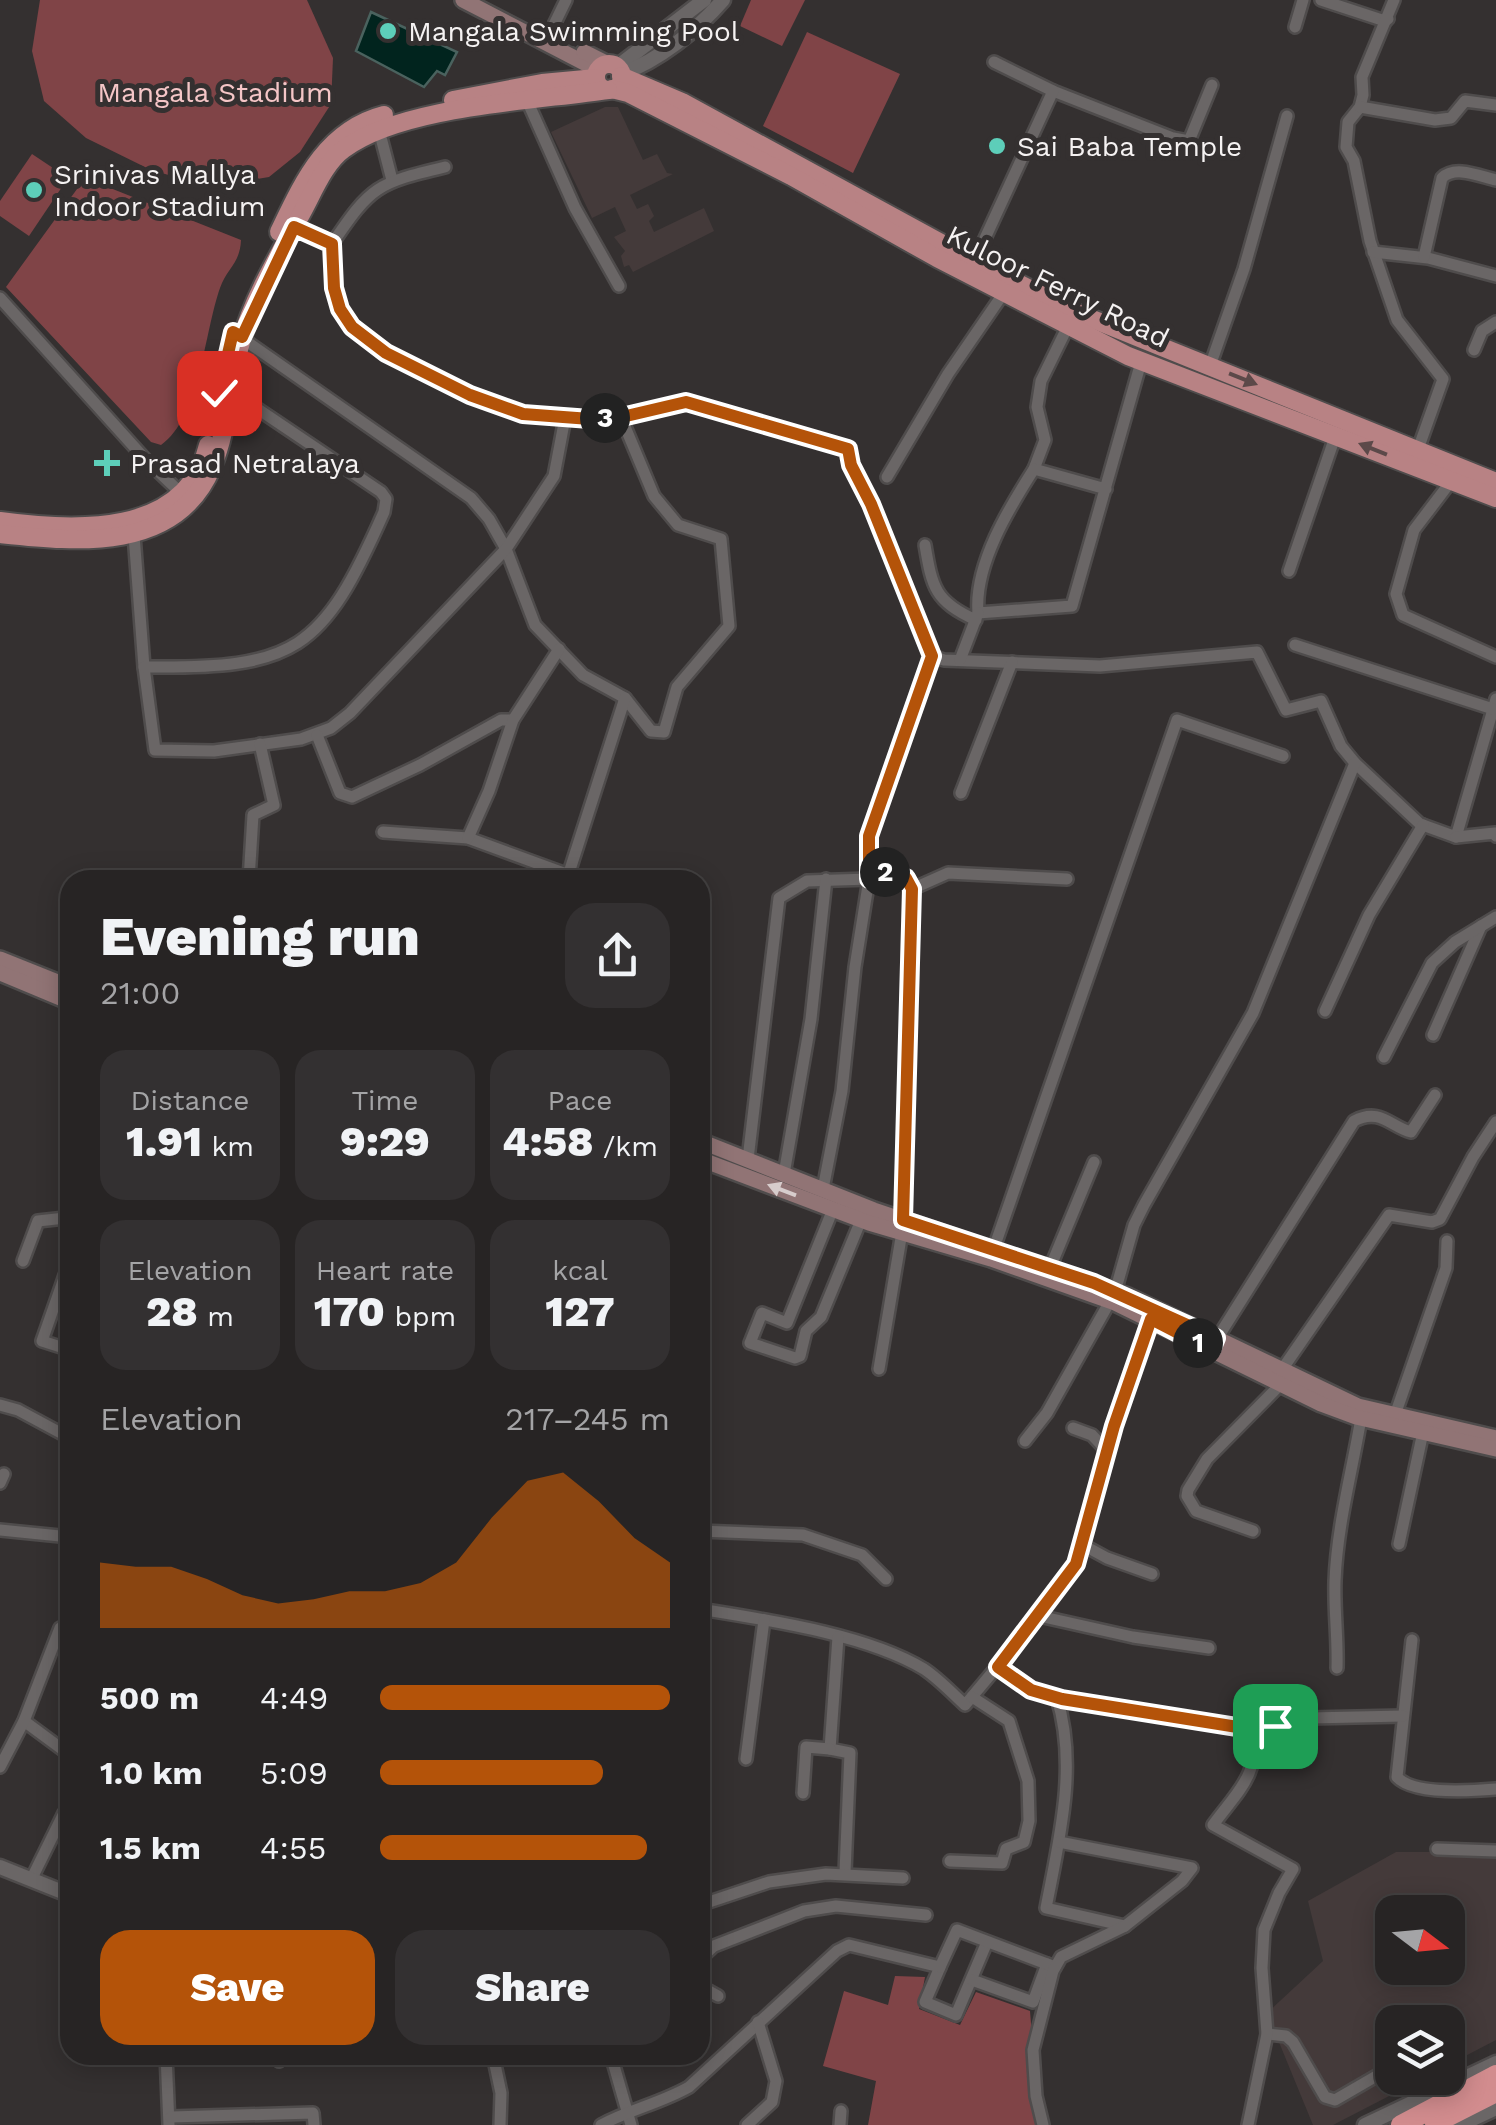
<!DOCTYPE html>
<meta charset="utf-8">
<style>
:root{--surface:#272424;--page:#333031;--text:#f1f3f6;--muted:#a4a4a6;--line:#434141;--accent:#b45309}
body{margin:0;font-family:"Work Sans",sans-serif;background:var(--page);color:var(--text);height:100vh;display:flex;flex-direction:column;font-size:38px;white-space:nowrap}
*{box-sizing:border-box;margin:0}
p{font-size:32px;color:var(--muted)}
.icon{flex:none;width:55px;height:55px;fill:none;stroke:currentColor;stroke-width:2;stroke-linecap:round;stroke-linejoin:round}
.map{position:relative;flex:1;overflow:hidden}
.panel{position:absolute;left:60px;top:870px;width:650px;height:1195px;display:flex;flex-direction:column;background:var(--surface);border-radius:30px;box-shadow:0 5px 25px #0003,0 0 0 2px var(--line)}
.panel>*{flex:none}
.needle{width:65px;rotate:106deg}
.tools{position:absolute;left:1375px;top:1895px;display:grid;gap:20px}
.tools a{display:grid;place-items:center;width:90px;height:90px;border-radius:20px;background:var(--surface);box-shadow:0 5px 25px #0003,0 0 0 2px var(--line);font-size:50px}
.pin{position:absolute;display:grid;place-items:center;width:85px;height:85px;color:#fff;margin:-42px;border-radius:20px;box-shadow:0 5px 15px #0006}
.km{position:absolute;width:50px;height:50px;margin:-25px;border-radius:50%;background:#222;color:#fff;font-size:28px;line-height:50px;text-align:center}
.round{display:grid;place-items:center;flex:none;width:105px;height:105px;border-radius:30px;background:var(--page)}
.head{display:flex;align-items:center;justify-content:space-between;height:170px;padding:0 40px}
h1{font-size:55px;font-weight:800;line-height:75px}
.metrics{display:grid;grid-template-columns:repeat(3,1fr);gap:15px;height:170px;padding:10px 40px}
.metrics div{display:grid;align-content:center;border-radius:25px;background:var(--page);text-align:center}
.metrics b{font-size:42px;font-weight:800}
.metrics small{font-size:28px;font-weight:400}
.metrics p{font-size:28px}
.chart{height:280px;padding:20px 40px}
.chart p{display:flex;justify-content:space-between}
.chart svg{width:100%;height:180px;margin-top:10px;fill:var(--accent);opacity:.7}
.button{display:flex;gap:20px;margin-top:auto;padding:20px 40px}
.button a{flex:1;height:115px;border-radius:30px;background:var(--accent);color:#fff;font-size:40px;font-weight:800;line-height:115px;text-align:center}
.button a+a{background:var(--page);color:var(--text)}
ul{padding:0 40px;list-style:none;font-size:32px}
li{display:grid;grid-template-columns:160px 120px 1fr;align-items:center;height:75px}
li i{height:25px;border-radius:12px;background:var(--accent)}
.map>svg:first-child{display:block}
.built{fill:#443a3a;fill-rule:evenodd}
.green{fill:#804447}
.water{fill:#01241e;stroke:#4a625e;stroke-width:2.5}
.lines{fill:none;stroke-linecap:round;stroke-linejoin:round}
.minor-casing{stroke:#4f4c4c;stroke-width:16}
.tertiary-casing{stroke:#4f4c4c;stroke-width:19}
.secondary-casing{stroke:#4f4c4c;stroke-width:20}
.primary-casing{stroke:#4f4c4c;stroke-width:22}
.trunk-casing{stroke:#4f4c4c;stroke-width:25}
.minor{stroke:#6a6666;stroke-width:11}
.tertiary{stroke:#6a6666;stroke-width:14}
.secondary{stroke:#917475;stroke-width:15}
.primary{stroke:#b88284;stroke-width:18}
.trunk{stroke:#d28c8e;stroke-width:20}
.oneway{fill:#5c4949}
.oneway2{fill:#d7cccc}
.route-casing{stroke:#fff;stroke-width:20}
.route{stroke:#b45309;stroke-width:12}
.poi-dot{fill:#5dceb9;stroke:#343030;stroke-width:4}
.labels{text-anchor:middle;stroke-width:10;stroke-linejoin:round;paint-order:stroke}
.poi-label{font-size:28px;fill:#f5f2f2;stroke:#343030;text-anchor:start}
.park-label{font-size:28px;fill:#f5c6c7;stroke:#343030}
.street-label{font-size:28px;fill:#f5f2f2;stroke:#343030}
</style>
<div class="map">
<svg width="1496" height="2125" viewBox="0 0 1496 2125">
<rect width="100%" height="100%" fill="#343030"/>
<g class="built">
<polygon points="605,107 618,107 643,160 657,154 667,173 673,174 630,195 637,209 648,204 654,216 649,221 654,232 704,208 714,231 633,272 629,265 624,267 621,256 625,251 614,237 626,231 615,207 592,218 551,132"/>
<path d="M1396 1852H1481L1496 1856V2040L1448 2065V2022H1392V2078H1424L1333 2125H1313L1267 2013 1323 1961 1308 1901ZM1392 1912H1448V1968H1392Z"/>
</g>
<g class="green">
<polygon points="40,0 307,0 333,58 331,104 300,152 269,177 211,187 151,170 86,138 44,101 32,51"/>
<polygon points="751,0 805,0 782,46 740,26"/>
<polygon points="807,32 900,74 853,173 763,126"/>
<polygon points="32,154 68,178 29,236 0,216 0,201"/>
<path d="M85 178 241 240C240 264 227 268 220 288 204 333 200 418 161 445L151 442 6 287Z"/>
<polygon points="895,1976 925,1977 919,2009 960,2025 976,1992 1030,2011 1039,2125 868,2125 876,2081 823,2066 844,1991 888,2005"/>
</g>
<polygon class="water" points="371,12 457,52 445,75 437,71 424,87 356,51"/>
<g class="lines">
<defs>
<g id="minor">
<polyline points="1321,0 1385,21 1388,19"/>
<polyline points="1394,0 1362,77 1363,95 1360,107 1348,122 1346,147 1354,161 1370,241 1397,320 1443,379 1416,455"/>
<polyline points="1295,27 1303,0"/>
<polyline points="549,35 566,0"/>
<polyline points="1053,91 1173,138 1189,141 1212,85"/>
<polyline points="531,102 530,107 575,208 619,286"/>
<polyline points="1360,107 1435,120 1451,118 1465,101 1496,105"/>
<polyline points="378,126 392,180"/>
<polyline points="294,227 332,244 334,288 340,309 352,327 386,353 470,395 523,414 590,419 621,417 687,402 848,449 851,465 871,504 932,656 944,660 1100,666 1257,652 1286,710 1321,701 1341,746 1355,763 1420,824 1456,837 1496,699"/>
<path d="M332 244C371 186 377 183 445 167"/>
<polyline points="1373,252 1428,258 1496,276"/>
<path d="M1424 257 1442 178C1455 165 1479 176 1496 180"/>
<polyline points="975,260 1053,91 994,62"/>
<polyline points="0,298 146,460 181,493"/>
<polyline points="233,332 471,498 489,519 506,549 535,625 583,675 625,698 651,731 664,732 677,687 729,626 721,539 678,525 654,496 621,417"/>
<polyline points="1474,350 1482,331 1496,322"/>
<polyline points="1210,366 1244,269 1287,116"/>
<polyline points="1034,469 1045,440 1037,407 1041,381 1071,320"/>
<polyline points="887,477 948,374 1005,291"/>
<polyline points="1452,480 1414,530 1396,594 1403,615 1496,657"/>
<path d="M1106 489 1034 469C1009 508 974 565 978 613L1072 606 1141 362"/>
<polyline points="134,535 144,667 155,750 214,751 301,739 331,728 350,713 506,549 554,476 565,418"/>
<path d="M925 545C932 587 935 602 976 620"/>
<polyline points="1289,571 1336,434"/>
<polyline points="1295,645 1493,709"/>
<polyline points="960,660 978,613"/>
<path d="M144 667C296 669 322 652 384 512L386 499 381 492 231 391"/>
<polyline points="317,735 340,793 352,797 420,765 501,720 513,720"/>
<polyline points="961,793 1012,662"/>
<polyline points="383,832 468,838 569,875"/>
<polyline points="1456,837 1495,833 1496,836"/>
<polyline points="468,838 489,791 513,720 559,649"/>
<polyline points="567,879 625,698"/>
<polyline points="249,880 253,815 274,805 260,744"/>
<polyline points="912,889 948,873 1067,879"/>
<polyline points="1325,1011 1369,915 1423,825"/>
<polyline points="700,1014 704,987"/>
<polyline points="1433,1035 1481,926"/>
<polyline points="1384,1057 1432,963 1455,942 1496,917"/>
<polyline points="748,1159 779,898 807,881 869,879 884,872 906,878 912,889 903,1220"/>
<polyline points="784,1174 811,1019 826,879"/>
<polyline points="823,1189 842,1091 855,967 869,879 869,836 932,656"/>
<polyline points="833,1209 787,1323 762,1313 750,1343 795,1358 800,1356 806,1331 821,1317 861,1220"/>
<polyline points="994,1248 1177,720 1283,756"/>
<polyline points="23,1261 38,1221 65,1218 70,1203"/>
<polyline points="70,1261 42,1341 70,1350"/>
<polyline points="1050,1268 1094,1162"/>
<polyline points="1115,1292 1134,1225 1144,1205 1253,1013 1355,763"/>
<path d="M1215 1342 1354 1121C1380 1107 1391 1127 1411 1132L1435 1095"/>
<polyline points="879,1369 902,1232"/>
<polyline points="1281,1371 1389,1215 1432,1222 1440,1219 1473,1157 1496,1122"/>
<polyline points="0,1405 18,1410 70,1438"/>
<polyline points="1395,1415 1446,1268 1447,1241"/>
<polyline points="1073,1428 1092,1435 1107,1451"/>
<polyline points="1025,1441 1047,1413 1109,1303 1115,1303"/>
<polyline points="0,1483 4,1474"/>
<polyline points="0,1530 70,1537"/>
<polyline points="700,1531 803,1535 862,1555 886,1579"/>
<polyline points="1253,1531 1196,1511 1187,1496 1188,1490 1207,1459 1281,1384"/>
<polyline points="1399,1544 1423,1432"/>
<polyline points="1083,1545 1107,1558 1152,1574"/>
<path d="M700 1609C767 1620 866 1634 924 1669 939 1679 952 1693 965 1705L1033 1624 1076 1564 1114 1426 1151 1319"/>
<polyline points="1039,1616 1133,1637 1209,1648"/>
<polyline points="838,1637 830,1749 850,1753 845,1872"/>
<path d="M1412 1640 1397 1777C1413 1795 1472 1791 1496 1789"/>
<polyline points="998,1667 1031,1690 1061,1699 1254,1730 1310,1718 1403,1716"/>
<path d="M1337 1668C1338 1639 1334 1610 1335 1581 1337 1526 1352 1472 1361 1418"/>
<path d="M1057 1698C1078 1766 1059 1840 1046 1908L1125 1926"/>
<polyline points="24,1721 70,1755"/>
<polyline points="746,1759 764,1620"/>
<polyline points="0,1767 24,1721 60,1628"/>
<polyline points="803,1793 806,1747 830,1749"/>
<polyline points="1437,1849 1496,1851"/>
<polyline points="950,1861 1002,1863 1006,1849 1024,1842 1029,1821 1028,1781 1009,1721 972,1697"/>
<polyline points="31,1880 64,1813"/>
<polyline points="700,1905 769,1882 826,1874 903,1878"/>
<polyline points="700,1959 714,1946 804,1911 836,1906 926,1915"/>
<polyline points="940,1967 925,2002 956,2015 987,1942"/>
<polyline points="972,1980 1033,2002 1047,1964"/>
<polyline points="700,1986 718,1996"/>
<polyline points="1267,2034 1286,2036 1293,2042 1325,2097 1335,2100 1392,2067"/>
<polyline points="166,2055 169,2125"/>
<polyline points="278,2055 279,2061"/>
<polyline points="493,2055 501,2093 500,2125"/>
<polyline points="611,2055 631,2125"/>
<polyline points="171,2117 313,2113 314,2125"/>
<path d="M601 2125C631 2109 661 2103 689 2087L837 1951 849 1945 940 1967 957 1930 1055 1967"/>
<polyline points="747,2125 772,2102 776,2081 758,2022"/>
<polyline points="840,2125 841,2111"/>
<polyline points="1043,2125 1036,2096 1033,2050 1053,1971 1061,1957 1125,1926 1182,1881 1192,1868 1059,1842"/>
<path d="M1248 2125 1267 2034 1262 1968 1264 1930 1279 1893 1293 1869 1213 1825C1235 1794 1264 1772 1250 1729"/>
</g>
<g id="tertiary">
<polyline points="617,67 704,0"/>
<path d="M621 74C658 61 697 30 723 0"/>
<polyline points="0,1867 70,1895"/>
<polyline points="1365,2125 1496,2063"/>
<polyline points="1460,2125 1496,2108"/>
</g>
<g id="secondary">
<polyline points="463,0 598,70"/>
<polyline points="584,52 610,65"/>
<polyline points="0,959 70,987"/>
<polyline points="0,973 70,1002"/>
<polyline points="700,1141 874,1210 1128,1296 1358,1406 1496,1438"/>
<polyline points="700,1159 869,1223 991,1259 1115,1303 1321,1404 1356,1417 1496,1449"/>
</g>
<g id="primary">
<circle cx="609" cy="77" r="13"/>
<polyline points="621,76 682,102 959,253 1075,312 1496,482"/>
<polyline points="612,89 628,93 791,176 937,258 1128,356 1496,498"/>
<polyline points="453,100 542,83 596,78"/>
<path d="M279 232C303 182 326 130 384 115"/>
<path d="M0 521C73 531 187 538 208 445"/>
<path d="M0 534C77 542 176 553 212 467 229 428 229 383 241 342 252 300 278 256 299 218 312 196 323 164 344 149 402 106 534 101 608 90"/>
</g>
<g id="trunk">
<polyline points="1435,2123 1496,2092"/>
<polyline points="1401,2125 1496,2075"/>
</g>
</defs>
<use href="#minor" class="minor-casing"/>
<use href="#tertiary" class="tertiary-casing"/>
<use href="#secondary" class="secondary-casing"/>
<use href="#primary" class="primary-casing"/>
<use href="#trunk" class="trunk-casing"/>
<use href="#minor" class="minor"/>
<use href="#tertiary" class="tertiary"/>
<use href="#secondary" class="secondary"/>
<use href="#primary" class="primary"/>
<use href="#trunk" class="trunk"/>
</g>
<defs><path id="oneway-solid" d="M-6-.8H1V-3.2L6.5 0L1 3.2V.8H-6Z" transform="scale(2.5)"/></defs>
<g class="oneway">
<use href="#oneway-solid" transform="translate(1243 379) rotate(22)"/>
<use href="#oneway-solid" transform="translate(1373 449) rotate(-158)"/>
</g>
<use class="oneway2" href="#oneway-solid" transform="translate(782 1190) rotate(-159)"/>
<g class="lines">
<defs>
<polyline id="route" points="219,393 233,332 242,337 294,227 332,244 334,288 340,309 352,327 386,353 470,395 523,414 590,419 622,417 686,402 848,449 851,465 871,504 932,656 869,836 869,879 884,872 906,878 912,889 903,1220 1094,1283 1216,1338 1211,1350 1151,1319 1114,1426 1076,1564 998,1667 1031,1690 1062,1699 1250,1729 1275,1726"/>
</defs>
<use href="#route" class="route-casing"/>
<use href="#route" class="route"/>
</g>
<g class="poi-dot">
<circle cx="388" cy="31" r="10"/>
<circle cx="997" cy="146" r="10"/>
<circle cx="34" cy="190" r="10"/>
<path d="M102 448h10v10h10v10h-10v10h-10v-10h-10v-10h10z"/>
</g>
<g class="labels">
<g class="poi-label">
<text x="408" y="41">Mangala Swimming Pool</text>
<text x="1017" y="156">Sai Baba Temple</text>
<text x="54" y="184">Srinivas Mallya<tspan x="54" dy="32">Indoor Stadium</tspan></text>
<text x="130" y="473">Prasad Netralaya</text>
</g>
<g class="park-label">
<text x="215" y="102">Mangala Stadium</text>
</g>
<g class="street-label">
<text transform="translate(1058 286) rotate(26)" y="10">Kuloor Ferry Road</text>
</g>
</g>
</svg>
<div class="tools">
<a><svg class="needle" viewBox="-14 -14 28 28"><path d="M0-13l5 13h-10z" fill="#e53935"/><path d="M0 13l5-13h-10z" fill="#a4a4a6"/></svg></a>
<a><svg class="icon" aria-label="layers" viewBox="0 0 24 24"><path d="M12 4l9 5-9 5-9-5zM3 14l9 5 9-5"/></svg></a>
</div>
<div class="pin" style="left:1275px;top:1726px;background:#1e9e55"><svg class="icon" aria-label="arrive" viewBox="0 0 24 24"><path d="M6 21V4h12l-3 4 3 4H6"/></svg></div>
<div class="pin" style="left:219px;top:393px;background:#d93025"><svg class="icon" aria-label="check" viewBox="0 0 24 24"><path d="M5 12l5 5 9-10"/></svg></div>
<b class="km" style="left:1198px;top:1343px">1</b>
<b class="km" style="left:885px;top:872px">2</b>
<b class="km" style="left:605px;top:418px">3</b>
<section class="panel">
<div class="head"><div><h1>Evening run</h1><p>21:00</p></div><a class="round"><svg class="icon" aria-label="share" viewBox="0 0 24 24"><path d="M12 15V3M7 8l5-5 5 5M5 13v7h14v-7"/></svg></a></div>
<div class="metrics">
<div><p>Distance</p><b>1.91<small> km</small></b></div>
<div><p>Time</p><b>9:29</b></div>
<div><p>Pace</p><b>4:58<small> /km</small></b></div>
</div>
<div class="metrics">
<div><p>Elevation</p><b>28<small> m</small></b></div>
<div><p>Heart rate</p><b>170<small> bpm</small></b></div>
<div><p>kcal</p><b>127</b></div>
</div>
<div class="chart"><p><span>Elevation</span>217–245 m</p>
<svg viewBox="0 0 160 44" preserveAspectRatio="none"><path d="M0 44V28L10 29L20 29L30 32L40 36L50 38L60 37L70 35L80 35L90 33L100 28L110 17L120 8L130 6L140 13L150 22L160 28V44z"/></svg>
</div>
<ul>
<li><b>500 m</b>4:49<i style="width:100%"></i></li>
<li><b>1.0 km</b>5:09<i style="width:77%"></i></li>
<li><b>1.5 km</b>4:55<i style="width:92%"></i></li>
</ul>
<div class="button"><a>Save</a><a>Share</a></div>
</section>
</div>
